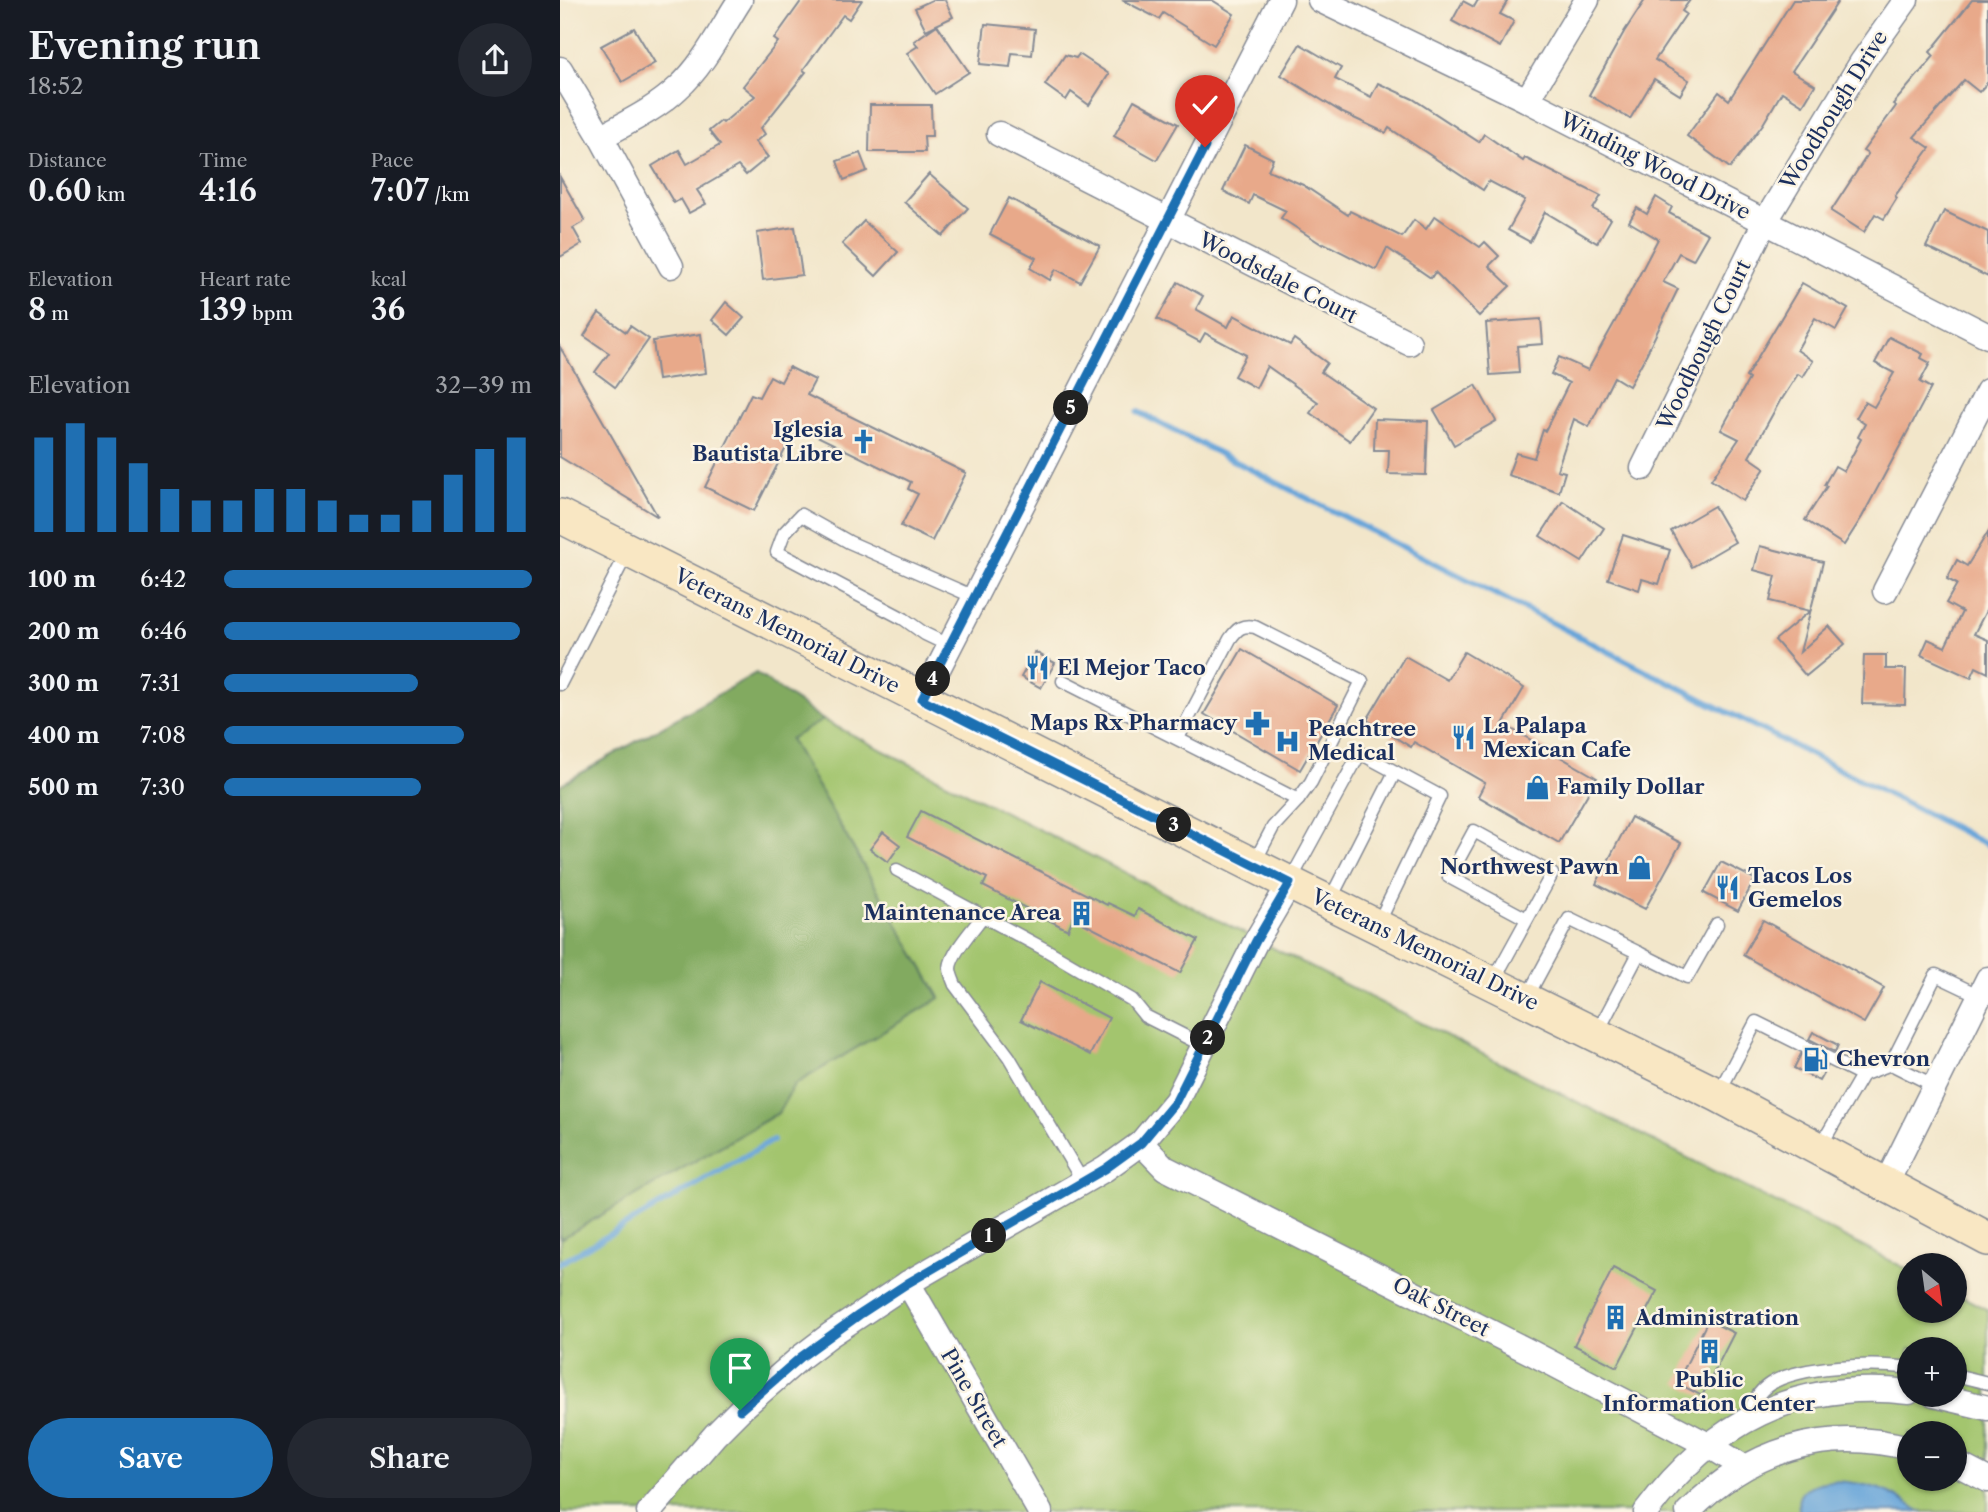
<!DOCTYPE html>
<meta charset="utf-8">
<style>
:root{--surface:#171b24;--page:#242831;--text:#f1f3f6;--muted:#9ea1a6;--accent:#1f6fb2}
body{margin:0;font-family:"Libre Caslon Text",serif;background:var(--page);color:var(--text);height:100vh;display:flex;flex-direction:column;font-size:26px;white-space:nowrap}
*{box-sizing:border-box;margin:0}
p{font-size:23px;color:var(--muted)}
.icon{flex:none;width:38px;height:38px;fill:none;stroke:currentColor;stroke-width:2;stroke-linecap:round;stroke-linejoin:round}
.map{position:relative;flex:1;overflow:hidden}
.details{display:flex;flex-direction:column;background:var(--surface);width:560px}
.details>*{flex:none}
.needle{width:46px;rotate:151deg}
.fabs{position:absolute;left:1337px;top:1253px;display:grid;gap:14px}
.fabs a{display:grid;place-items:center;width:70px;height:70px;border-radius:50%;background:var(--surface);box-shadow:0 2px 5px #0004;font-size:35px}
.pin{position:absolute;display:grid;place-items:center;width:60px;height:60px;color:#fff;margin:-72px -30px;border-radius:50% 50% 50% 0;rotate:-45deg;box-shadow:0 0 7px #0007}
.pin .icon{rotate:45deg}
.km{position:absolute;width:35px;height:35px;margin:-18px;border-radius:50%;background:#222;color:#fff;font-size:19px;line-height:35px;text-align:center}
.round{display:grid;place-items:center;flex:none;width:74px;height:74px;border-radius:37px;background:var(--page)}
.summary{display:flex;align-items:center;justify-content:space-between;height:119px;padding:0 28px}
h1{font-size:38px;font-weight:600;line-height:52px}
.stats{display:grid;grid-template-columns:repeat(3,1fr);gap:10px;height:119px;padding:7px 28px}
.stats div{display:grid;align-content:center}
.stats b{font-size:30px;font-weight:600}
.stats small{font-size:19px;font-weight:400}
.stats p{font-size:19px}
.chart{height:196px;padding:14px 28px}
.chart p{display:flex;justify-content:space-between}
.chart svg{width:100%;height:126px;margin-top:7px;stroke:var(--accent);stroke-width:6}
.action{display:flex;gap:14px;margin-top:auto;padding:14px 28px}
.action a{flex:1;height:80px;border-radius:42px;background:var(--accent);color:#fff;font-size:28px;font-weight:600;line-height:80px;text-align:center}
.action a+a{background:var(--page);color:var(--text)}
ul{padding:0 28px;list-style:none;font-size:23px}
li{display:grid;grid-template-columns:112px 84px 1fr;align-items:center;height:52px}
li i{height:18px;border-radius:9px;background:var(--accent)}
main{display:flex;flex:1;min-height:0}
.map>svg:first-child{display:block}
.green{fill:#a3c56e;stroke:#5f7a66;stroke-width:2;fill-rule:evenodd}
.forest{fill:#82aa61;stroke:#4e6c60;stroke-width:2}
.water{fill:#68a5d9;stroke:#426a9c;stroke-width:2}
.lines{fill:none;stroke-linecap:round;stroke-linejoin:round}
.stream{stroke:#68a5d9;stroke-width:6}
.building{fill:#e8a98a}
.lane-casing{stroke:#868a94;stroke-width:15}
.street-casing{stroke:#868a94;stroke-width:27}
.secondary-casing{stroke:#868a94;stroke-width:36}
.lane{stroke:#fff;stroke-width:12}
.street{stroke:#fff;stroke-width:24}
.secondary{stroke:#f9e7c3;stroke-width:33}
.route-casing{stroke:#fff;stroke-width:14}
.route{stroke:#1f6fb2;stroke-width:9}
.labels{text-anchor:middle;stroke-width:5;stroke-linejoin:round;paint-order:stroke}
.street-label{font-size:21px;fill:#1b2f5e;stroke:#fcf5e5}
.poi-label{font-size:21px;font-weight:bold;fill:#1b2f5e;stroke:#fcf5e5;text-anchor:start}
</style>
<main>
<section class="details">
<div class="summary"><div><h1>Evening run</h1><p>18:52</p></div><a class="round"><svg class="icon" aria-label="share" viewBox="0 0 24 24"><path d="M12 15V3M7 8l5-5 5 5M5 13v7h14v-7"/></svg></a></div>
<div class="stats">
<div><p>Distance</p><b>0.60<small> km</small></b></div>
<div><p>Time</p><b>4:16</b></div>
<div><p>Pace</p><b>7:07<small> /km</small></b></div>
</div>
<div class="stats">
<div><p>Elevation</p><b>8<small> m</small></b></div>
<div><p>Heart rate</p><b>139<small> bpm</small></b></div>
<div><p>kcal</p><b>36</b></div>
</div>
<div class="chart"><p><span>Elevation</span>32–39 m</p>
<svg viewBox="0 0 160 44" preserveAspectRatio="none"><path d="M5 44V11M15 44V6M25 44V11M35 44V20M45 44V29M55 44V33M65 44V33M75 44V29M85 44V29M95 44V33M105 44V38M115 44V38M125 44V33M135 44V24M145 44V15M155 44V11"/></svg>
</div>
<ul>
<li><b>100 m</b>6:42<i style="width:100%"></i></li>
<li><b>200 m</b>6:46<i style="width:96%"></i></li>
<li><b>300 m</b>7:31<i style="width:63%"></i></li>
<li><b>400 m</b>7:08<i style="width:78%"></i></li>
<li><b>500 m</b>7:30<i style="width:64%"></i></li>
</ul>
<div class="action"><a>Save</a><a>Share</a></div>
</section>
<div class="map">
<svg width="1428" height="1512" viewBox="0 0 1428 1512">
<rect width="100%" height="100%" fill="#fcf5e5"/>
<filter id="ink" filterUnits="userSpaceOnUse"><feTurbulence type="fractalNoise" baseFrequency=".0143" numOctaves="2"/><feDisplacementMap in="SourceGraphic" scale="14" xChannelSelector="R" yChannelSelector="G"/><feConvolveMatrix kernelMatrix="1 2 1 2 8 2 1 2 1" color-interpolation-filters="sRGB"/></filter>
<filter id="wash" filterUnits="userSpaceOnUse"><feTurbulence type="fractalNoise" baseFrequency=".00686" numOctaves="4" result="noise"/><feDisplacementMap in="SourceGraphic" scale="28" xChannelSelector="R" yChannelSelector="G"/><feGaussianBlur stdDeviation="1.57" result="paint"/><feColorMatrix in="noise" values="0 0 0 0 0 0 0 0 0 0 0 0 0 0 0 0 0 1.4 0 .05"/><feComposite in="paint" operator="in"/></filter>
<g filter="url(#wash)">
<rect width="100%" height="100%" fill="#f2e6ca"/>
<path class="green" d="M263 720 1349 1270V1311H1395V1293L1428 1310V1512H0V1239L218 1113 234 1085 380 998 229 739ZM1349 1349H1395V1395H1349ZM1349 1433H1395V1479H1349Z"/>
<polygon class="forest" points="196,673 263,720 230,739 380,998 234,1085 218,1113 0,1239 0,785"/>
<path class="water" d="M1273 1481C1312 1483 1329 1490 1361 1512H1240C1232 1489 1255 1482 1273 1481Z"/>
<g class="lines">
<g class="stream">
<polyline points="578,412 1428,845"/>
<polyline points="0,1263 213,1140"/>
</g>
</g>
<g id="blocks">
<g class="building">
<polygon points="242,0 302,0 289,19 283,15 243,70 246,72 201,128 205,134 195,142 208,157 186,175 178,166 137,190 146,204 129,213 121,199 114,203 92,166 119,150 127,164 160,145 149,131 161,121 163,123 195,96 183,86 218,42 214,39"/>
<polygon points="372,0 385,0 393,17 366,30 355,8"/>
<polygon points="562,0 652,0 674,14 654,45 603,13 599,19"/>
<polygon points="918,0 948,0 940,14 954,21 940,47 892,21 903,1 914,7"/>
<polygon points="1085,0 1130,0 1122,11 1126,14 1095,60 1129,80 1120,95 1094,79 1070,119 1029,95 1064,32"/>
<polygon points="1233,0 1279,0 1232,71 1255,85 1243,105 1222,92 1203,124 1170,168 1127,136 1159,92 1169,100"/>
<polygon points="1412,0 1428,0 1428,82 1419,92 1404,80 1354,137 1370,148 1335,196 1337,198 1324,219 1315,214 1304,232 1271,211 1308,154 1303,151 1336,106 1333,104 1374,56 1370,52"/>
<polygon points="425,24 475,29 472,55 452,53 450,67 420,64"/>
<polygon points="377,25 409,72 375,94 347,53 358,46 354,41"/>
<polygon points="74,28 95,63 62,82 41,46"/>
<polygon points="740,44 781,68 775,79 811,97 818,83 853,99 919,142 924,134 963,161 965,158 1041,196 1033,209 1051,219 1037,243 985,212 970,242 948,230 965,200 929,181 923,190 829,128 826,133 783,113 721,75"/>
<polygon points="519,54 549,74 529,105 511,92 506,100 485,85 505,55 516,58"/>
<polygon points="574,100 618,124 597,160 554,136"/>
<polygon points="310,105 371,105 372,136 364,136 365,152 309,152"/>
<polygon points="685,145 713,159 708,170 743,185 788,215 790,211 842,237 854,220 866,229 875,216 920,247 925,242 939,256 929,266 950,286 919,316 875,272 871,278 827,248 816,270 764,243 763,245 721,218 726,211 693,195 689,204 663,191"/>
<polygon points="300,153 307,171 284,180 277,161"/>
<polygon points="369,174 408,208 383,236 344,202"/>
<polygon points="0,177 25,221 13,228 22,244 0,257"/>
<polygon points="1096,197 1112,207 1109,213 1148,234 1133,260 1119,253 1103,282 1118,289 1084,359 1069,386 1054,377 1029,427 1014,419 997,470 1005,472 999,492 948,475 956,453 974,458 983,430 985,431 1009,383 991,374 999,357 1028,370 1057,318 1098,239 1069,222 1077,208 1087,214"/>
<polygon points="449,198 540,246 520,282 496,269 490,280 470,268 476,258 430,234"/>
<polygon points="1384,211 1428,232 1428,277 1366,247"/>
<polygon points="304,221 338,252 316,276 282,244"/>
<polygon points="235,227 242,275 203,280 197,233"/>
<polygon points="618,282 643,296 636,309 668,327 674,315 730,345 734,339 767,363 761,372 813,408 790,441 750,413 758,402 707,366 696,388 674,376 686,355 645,333 640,342 597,319"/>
<polygon points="1242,283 1288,309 1276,330 1255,318 1237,350 1253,361 1243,377 1238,374 1222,399 1221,399 1189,457 1205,468 1183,501 1151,480 1179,439 1161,430 1189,379 1186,377"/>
<polygon points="166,302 184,318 169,335 152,320"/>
<polygon points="39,313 66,332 70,326 89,339 55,387 35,372 49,353 24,336"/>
<polygon points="981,319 983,344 957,346 959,373 930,375 926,323"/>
<polygon points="141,334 146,373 98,380 93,341"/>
<polygon points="1329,337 1363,354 1361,358 1370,363 1360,382 1371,388 1302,517 1284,545 1245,520 1267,486 1264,485 1275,466 1284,471 1301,439 1298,437 1305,424 1296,418 1305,402 1314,407 1334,373 1315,363"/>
<polygon points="0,347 16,374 98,517 0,457"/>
<polygon points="229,367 255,380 247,395 406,473 372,541 341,526 358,494 348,489 351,482 237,426 194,511 145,487 191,394 199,397 210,376 221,382"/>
<polygon points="916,385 936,421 894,445 874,410"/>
<polygon points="815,419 868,421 866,475 828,474 829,450 814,450"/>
<polygon points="1003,501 1044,528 1022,562 980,536"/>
<polygon points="1154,506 1175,542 1132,567 1111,531"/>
<polygon points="1428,532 1428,607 1414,634 1428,640 1428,673 1416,667 1411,678 1361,655 1368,639 1385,647 1402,612 1386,603 1397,584 1387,579 1397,560 1407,566"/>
<polygon points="1063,535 1110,550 1099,584 1082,579 1079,590 1048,579"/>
<polygon points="1200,546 1263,562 1240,652 1269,626 1285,644 1246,676 1215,640 1250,611 1210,601 1216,576 1194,570"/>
<polygon points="682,649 778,705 740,770 644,714"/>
<polygon points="475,652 495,663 481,688 461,677"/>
<polygon points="904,652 964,688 943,724 1037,778 999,843 918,796 925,783 854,742 851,747 807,720 845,656 887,680"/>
<polygon points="1304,655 1326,655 1326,669 1346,669 1345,705 1302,704"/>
<polygon points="361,811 547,905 548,903 575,916 578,909 638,940 620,973 513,918 508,930 423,886 427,878 347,837"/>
<polygon points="1071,817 1121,843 1085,909 1036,884"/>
<polygon points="323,832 340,845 328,862 310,849"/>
<polygon points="1161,862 1195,879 1178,911 1144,893"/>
<polygon points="1203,920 1324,988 1304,1023 1183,955"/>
<polygon points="480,982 549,1018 530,1055 461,1020"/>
<polygon points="1253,1032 1278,1045 1275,1052 1249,1039"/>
<polygon points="1241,1054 1267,1067 1259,1081 1234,1068"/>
<polygon points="1053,1268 1097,1291 1057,1367 1014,1345"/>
<polygon points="1148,1320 1174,1333 1142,1396 1117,1383"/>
</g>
</g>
</g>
<g filter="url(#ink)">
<use href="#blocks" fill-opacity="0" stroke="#868a94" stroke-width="2"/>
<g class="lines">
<defs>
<g id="lane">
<polyline points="390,646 365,634 344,619 217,552 224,533 241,515 289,542 414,597"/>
<polyline points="503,681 738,800 713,827 693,865"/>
<polyline points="0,684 68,551"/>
<path d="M618 738 670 639C677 629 682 624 695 627L802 681 751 782 738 800"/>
<polyline points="337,870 488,951 572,1000 585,1016 644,1046"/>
<polyline points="730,881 800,753 880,796 817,926"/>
<polyline points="769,902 835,772"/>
<path d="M423 916C414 928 391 953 390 968 390 974 393 980 395 985L449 1057 523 1182"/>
<polyline points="1079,953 1127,977 1157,924"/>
<polyline points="932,983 992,874 914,831 889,877 967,919"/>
<polyline points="967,997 1009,919 1079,953 1036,1035"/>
<polyline points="1331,1064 1375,1086"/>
<polyline points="1158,1094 1196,1022 1302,1075"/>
<polyline points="1260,1147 1302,1075 1331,1064 1376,975 1420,996"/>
<polyline points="1395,1375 1428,1383"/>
<path d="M1186 1419C1192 1405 1197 1392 1210 1384 1240 1365 1315 1363 1349 1368"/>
</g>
<g id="street">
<polyline points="760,0 967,100 1428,336"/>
<polyline points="0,69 41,137 111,266"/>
<polyline points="967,100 1027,0"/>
<polyline points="439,134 849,343"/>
<path d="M41 137C68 122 96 109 118 88 144 65 161 29 180 0"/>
<polyline points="1083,468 1205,222 1302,62 1346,0"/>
<polyline points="1325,591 1428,391"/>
<polyline points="362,700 721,0"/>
<polyline points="581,1143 605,1168 972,1353 1148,1445 1184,1467"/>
<polyline points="1326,1184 1428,979"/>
<polyline points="348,1283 480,1512"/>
<polyline points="1374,1395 1428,1408"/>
<polyline points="1395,1463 1428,1480"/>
<polyline points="89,1512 155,1435 180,1410 241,1357 270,1335 348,1283 545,1169 581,1143 616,1101 696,941 730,883"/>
<path d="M1086 1512C1153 1422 1236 1379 1349 1392"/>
<path d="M1128 1512C1189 1450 1265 1426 1349 1448"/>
</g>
<polyline id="secondary" points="0,516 693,865 1158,1095 1428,1239"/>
</defs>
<use href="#lane" class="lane-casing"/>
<use href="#street" class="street-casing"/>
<use href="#secondary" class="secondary-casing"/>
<use href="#lane" class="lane"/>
<use href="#street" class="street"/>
<use href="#secondary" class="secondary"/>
</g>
</g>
<g class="lines" filter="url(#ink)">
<defs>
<polyline id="route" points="180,1410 241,1357 299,1315 348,1283 545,1169 581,1143 616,1101 696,941 730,883 362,699 645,147"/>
</defs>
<use href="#route" class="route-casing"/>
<use href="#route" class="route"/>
</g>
<defs>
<symbol id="church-bare" viewBox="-9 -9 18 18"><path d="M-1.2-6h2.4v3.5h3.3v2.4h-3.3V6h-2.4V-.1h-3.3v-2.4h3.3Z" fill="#1f6fb2" stroke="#fcf5e5" stroke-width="2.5" paint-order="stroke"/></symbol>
<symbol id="restaurant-bare" viewBox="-9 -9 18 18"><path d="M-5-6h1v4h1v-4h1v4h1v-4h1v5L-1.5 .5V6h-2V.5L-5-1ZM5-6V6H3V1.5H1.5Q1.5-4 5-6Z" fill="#1f6fb2" stroke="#fcf5e5" stroke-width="2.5" paint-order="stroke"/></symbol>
<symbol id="pharmacy-bare" viewBox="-9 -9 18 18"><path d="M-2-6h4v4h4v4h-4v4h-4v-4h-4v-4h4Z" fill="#1f6fb2" stroke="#fcf5e5" stroke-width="2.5" paint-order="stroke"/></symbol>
<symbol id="hospital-bare" viewBox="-9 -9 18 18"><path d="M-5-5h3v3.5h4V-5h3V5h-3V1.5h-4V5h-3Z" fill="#1f6fb2" stroke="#fcf5e5" stroke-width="2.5" paint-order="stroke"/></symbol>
<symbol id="shop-bare" viewBox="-9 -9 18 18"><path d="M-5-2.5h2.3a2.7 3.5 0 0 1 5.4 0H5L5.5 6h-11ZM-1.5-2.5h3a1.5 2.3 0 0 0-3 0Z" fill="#1f6fb2" stroke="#fcf5e5" stroke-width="2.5" paint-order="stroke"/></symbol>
<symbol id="building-bare" viewBox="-9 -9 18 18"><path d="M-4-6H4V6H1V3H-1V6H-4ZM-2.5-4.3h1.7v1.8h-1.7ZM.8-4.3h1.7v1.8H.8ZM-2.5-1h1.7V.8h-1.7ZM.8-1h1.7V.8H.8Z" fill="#1f6fb2" stroke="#fcf5e5" stroke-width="2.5" paint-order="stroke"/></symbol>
<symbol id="fuel-bare" viewBox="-9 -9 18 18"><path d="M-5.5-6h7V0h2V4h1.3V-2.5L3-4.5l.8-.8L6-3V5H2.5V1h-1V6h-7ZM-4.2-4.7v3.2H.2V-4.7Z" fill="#1f6fb2" stroke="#fcf5e5" stroke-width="2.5" paint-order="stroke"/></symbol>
</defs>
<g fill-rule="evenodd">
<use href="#church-bare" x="286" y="424" width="35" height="35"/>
<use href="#restaurant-bare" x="460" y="650" width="35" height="35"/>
<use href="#pharmacy-bare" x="680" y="706" width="35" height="35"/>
<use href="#restaurant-bare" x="886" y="720" width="35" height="35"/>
<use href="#hospital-bare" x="710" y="724" width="35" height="35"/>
<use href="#shop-bare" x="960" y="770" width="35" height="35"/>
<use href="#shop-bare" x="1062" y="850" width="35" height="35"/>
<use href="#restaurant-bare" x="1150" y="870" width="35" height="35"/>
<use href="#building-bare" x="504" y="896" width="35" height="35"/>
<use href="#fuel-bare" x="1238" y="1042" width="35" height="35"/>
<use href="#building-bare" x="1038" y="1300" width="35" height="35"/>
<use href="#building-bare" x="1132" y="1334" width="35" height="35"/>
</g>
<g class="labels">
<g class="street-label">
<text transform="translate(1274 110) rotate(-58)" y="7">Woodbough Drive</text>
<text transform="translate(1095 166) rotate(27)" y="7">Winding Wood Drive</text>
<text transform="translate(718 278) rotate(27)" y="7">Woodsdale Court</text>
<text transform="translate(1144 345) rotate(-64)" y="7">Woodbough Court</text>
<text transform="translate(227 631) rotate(27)" y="7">Veterans Memorial Drive</text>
<text transform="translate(865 950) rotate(26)" y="7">Veterans Memorial Drive</text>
<text transform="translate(881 1307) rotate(27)" y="7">Oak Street</text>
<text transform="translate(414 1398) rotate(60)" y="7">Pine Street</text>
</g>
<g class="poi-label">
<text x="283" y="437" text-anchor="end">Iglesia<tspan x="283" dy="24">Bautista Libre</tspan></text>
<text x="497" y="675">El Mejor Taco</text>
<text x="677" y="730" text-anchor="end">Maps Rx Pharmacy</text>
<text x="923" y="733">La Palapa<tspan x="923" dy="24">Mexican Cafe</tspan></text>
<text x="748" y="736">Peachtree<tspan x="748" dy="24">Medical</tspan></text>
<text x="997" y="794">Family Dollar</text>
<text x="1059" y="874" text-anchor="end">Northwest Pawn</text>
<text x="1188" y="883">Tacos Los<tspan x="1188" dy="24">Gemelos</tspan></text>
<text x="501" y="920" text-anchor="end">Maintenance Area</text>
<text x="1276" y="1066">Chevron</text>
<text x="1075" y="1325">Administration</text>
<text x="1149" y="1387" text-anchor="middle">Public<tspan x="1149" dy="24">Information Center</tspan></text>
</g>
</g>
</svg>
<div class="fabs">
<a><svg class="needle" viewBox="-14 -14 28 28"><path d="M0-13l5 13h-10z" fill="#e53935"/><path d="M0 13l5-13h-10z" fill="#9ea1a6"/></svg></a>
<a>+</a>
<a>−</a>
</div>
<div class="pin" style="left:180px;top:1410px;background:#1e9e55"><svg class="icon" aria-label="arrive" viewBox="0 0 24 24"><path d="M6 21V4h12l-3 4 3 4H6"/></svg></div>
<div class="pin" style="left:645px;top:147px;background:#d93025"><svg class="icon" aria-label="check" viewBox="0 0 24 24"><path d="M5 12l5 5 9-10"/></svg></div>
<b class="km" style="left:429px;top:1236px">1</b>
<b class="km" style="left:648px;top:1038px">2</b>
<b class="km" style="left:614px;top:825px">3</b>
<b class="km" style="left:373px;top:679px">4</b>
<b class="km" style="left:511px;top:408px">5</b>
</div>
</main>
